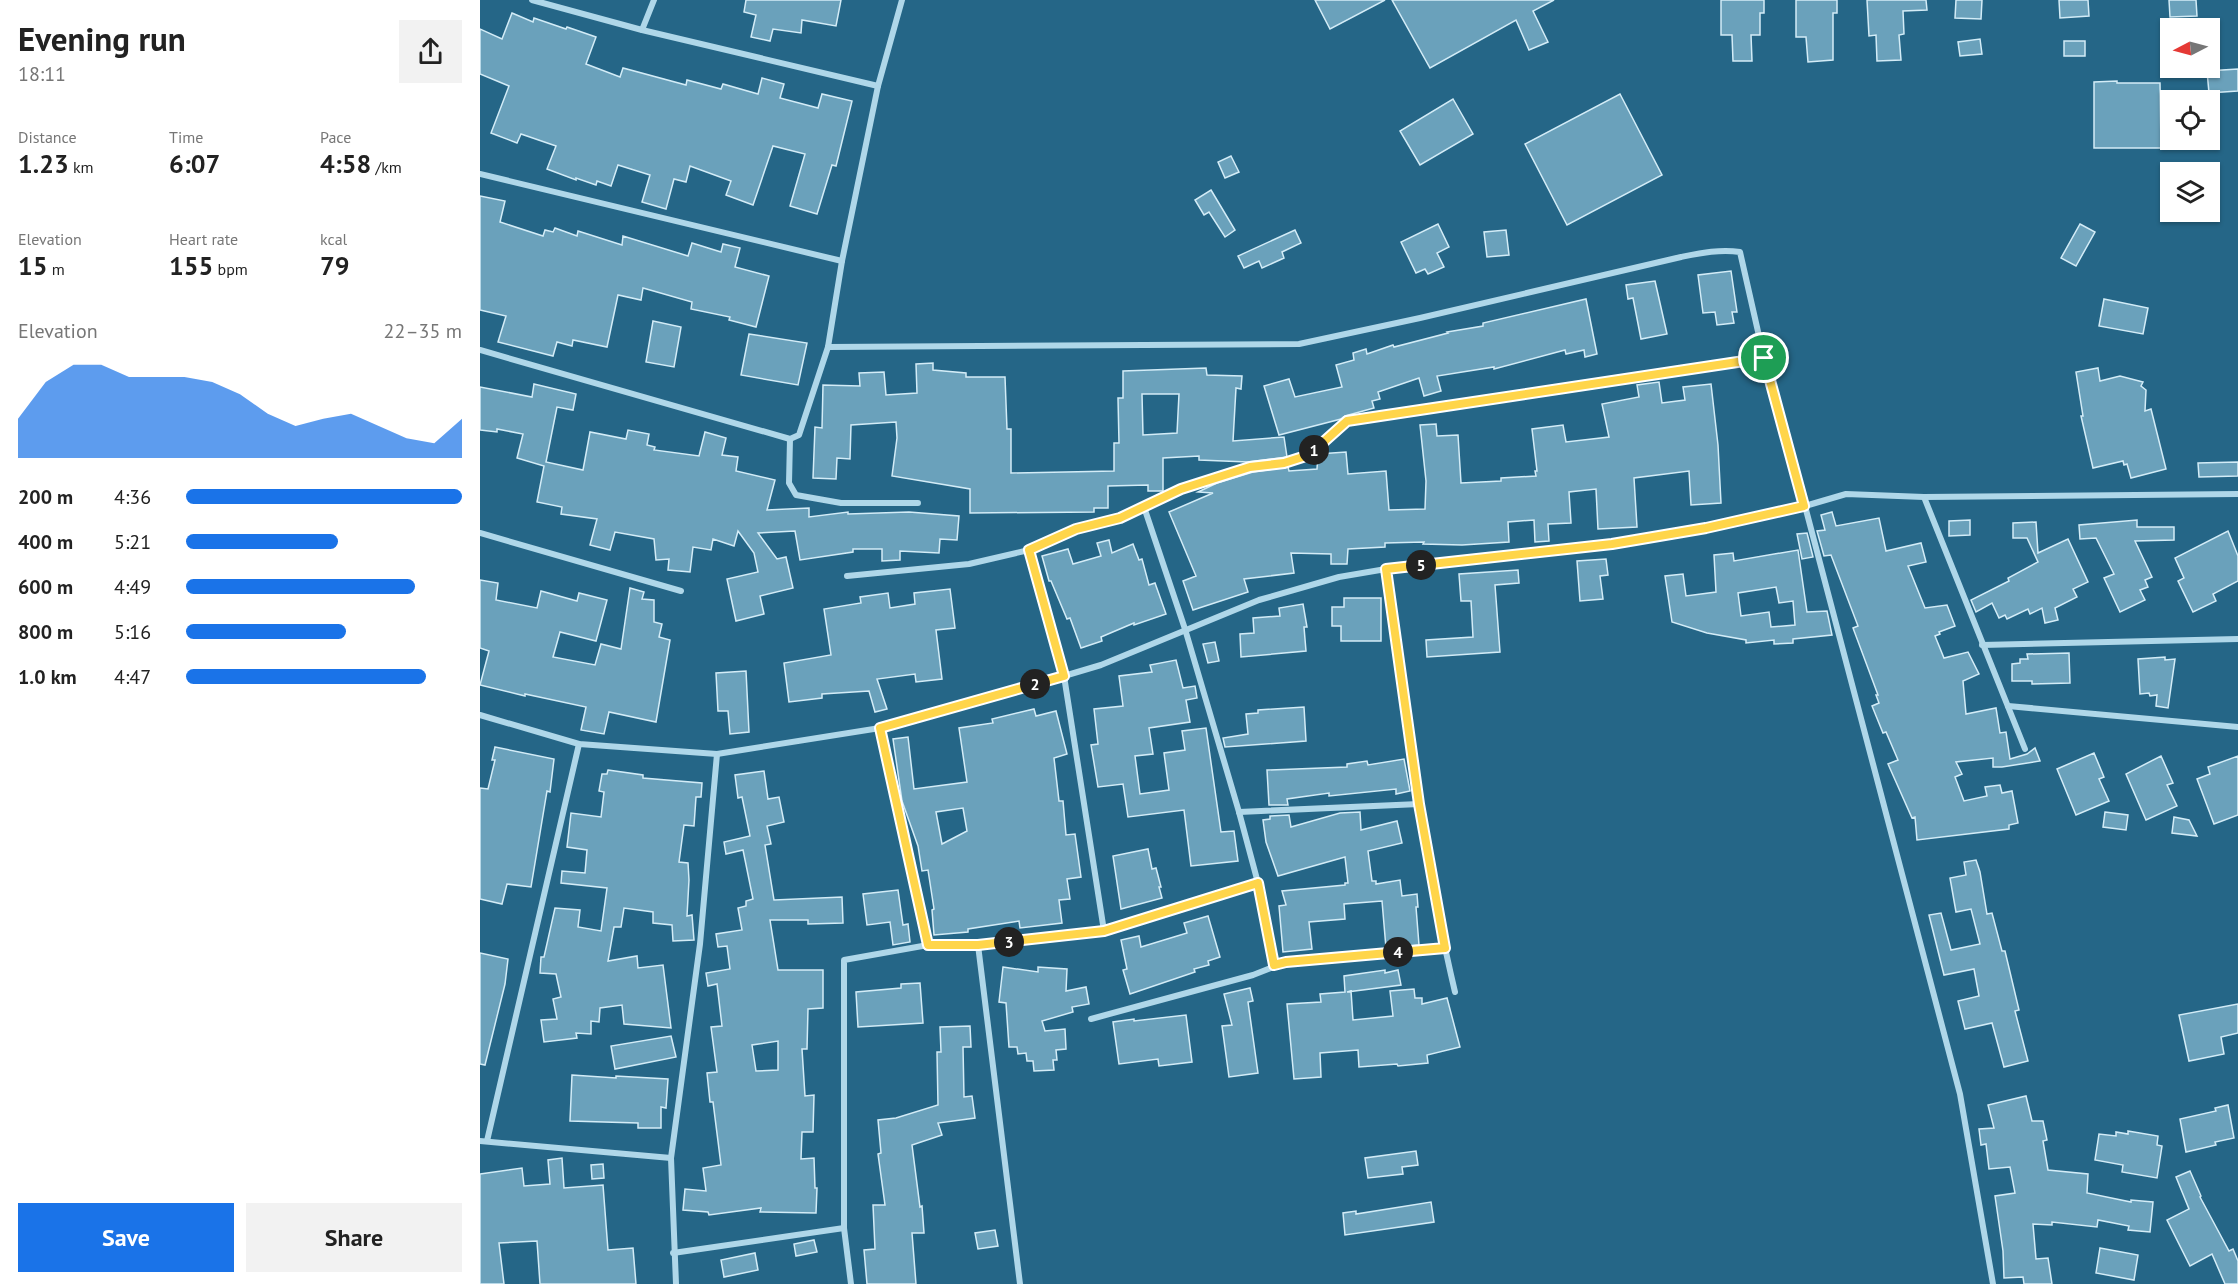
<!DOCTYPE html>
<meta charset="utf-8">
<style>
:root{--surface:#fff;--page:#f2f2f2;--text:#222;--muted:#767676;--accent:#1a73e8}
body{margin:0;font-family:"PT Sans",sans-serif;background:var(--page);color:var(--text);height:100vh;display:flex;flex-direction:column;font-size:22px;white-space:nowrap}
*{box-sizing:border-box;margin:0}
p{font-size:20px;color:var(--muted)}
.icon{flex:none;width:33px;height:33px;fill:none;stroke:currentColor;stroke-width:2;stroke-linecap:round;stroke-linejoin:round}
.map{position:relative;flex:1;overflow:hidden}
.details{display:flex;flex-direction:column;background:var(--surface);width:480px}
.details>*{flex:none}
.needle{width:39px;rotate:264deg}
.controls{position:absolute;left:1680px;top:18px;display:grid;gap:12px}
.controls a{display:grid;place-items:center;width:60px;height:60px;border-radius:0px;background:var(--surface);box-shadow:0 2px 4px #0004;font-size:30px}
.pin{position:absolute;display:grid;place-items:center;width:51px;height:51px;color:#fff;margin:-26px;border:3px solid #fff;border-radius:50%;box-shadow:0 2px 6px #0007}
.km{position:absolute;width:30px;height:30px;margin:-15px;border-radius:50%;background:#222;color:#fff;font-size:16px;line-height:30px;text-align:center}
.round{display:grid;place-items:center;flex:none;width:63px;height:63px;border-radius:0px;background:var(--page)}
.overview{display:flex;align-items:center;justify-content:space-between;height:102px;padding:0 18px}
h1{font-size:33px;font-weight:700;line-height:45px}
.metrics{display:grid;grid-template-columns:repeat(3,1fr);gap:9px;height:102px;padding:6px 18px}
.metrics div{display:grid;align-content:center}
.metrics b{font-size:26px;font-weight:700}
.metrics small{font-size:16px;font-weight:400}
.metrics p{font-size:16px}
.chart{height:168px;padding:12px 18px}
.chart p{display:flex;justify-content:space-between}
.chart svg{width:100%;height:108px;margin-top:6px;fill:var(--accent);opacity:.7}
.action{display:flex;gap:12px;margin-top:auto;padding:12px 18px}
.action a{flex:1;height:69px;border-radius:0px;background:var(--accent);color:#fff;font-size:24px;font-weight:700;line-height:69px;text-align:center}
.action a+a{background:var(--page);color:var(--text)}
ul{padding:0 18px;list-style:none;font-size:20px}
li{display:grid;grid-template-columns:96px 72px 1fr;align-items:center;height:45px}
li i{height:15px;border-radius:8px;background:var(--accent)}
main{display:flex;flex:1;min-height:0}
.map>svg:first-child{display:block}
.building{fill:#6aa1bb;stroke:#d3ecf7;stroke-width:1.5;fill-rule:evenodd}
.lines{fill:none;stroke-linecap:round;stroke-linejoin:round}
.minor{stroke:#afd7e9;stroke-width:6}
.route-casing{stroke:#fff;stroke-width:12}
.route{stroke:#ffd54a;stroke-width:8}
</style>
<main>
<section class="details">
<div class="overview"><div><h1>Evening run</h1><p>18:11</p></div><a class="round"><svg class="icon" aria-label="share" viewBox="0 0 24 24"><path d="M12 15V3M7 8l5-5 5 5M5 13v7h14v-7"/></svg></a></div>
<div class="metrics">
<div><p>Distance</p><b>1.23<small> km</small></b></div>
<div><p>Time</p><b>6:07</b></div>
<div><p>Pace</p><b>4:58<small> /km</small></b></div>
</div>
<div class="metrics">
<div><p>Elevation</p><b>15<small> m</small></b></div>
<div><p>Heart rate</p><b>155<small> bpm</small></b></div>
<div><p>kcal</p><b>79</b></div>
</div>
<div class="chart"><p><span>Elevation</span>22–35 m</p>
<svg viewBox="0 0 160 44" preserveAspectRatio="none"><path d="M0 44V28L10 13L20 6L30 6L40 11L50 11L60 11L70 13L80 18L90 26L100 31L110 28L120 26L130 31L140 36L150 38L160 28V44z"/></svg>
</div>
<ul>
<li><b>200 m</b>4:36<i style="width:100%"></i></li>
<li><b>400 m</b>5:21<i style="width:55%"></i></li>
<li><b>600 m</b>4:49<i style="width:83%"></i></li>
<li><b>800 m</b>5:16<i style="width:58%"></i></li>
<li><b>1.0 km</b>4:47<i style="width:87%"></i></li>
</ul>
<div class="action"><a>Save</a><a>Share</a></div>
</section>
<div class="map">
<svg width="1758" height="1284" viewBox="0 0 1758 1284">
<rect width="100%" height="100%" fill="#256687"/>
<g class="building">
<polygon points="266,0 361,0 356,26 322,20 321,33 293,29 290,41 271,37 276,15 264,12"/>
<polygon points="835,0 905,0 850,29"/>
<polygon points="912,0 1074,0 1053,11 1068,42 1049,50 1036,20 950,68"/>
<polygon points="1241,0 1284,0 1284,13 1280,13 1280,35 1271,35 1272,61 1253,61 1252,35 1241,35"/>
<polygon points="1316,0 1357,0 1357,13 1353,13 1353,60 1328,62 1326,37 1316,37"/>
<polygon points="1387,0 1446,0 1447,10 1423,11 1424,34 1419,35 1421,60 1397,61 1396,35 1389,36"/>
<polygon points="1476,0 1502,0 1501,19 1475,18"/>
<polygon points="1579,0 1608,0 1609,16 1580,18"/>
<polygon points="1689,0 1716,0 1717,16 1690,17"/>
<polygon points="32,13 53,22 54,18 86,29 87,27 116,37 106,64 140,77 143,68 206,85 207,80 241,89 243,84 278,94 282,78 304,84 300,98 338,108 342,94 372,101 356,166 352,165 337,214 310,206 325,154 293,146 273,205 246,195 251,181 210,166 206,182 194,179 186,209 162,202 170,175 138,165 131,186 117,181 116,185 96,178 96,180 67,169 76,146 41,134 37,143 11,133 29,86 0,74 0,29 22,39"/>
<polygon points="1500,39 1502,54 1480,56 1478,42"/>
<rect x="1584" y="41" width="21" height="15"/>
<polygon points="1758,69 1758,91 1729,93 1727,71"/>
<polygon points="1637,81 1637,83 1680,83 1681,148 1614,148 1614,82"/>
<polygon points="1140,94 1182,175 1087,225 1045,144"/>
<polygon points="973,99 993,134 940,165 920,131"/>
<polygon points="751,156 759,172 745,178 738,162"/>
<polygon points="731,190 755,230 745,237 729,212 724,215 715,200"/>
<polygon points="0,196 25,201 20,222 63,236 65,230 73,232 75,228 97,236 98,231 142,245 143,236 208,256 212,243 241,252 243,244 260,248 255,267 289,276 276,327 249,320 250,317 211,309 212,302 163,288 161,300 138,295 127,347 93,340 92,346 77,342 73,356 18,342 26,316 0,310"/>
<polygon points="958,224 969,247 957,253 964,267 948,274 945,269 936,273 921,242"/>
<polygon points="1600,224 1615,232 1596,266 1581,258"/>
<polygon points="815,230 821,243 802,252 804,258 782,268 779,261 764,268 758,256"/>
<polygon points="1026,230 1029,255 1007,257 1004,232"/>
<polygon points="1251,271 1257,312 1252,312 1254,323 1237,325 1235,312 1223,313 1218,275"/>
<polygon points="1175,281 1187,334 1161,339 1153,298 1148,299 1146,285"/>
<polygon points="1106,299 1117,354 1105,357 1104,350 1086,354 1085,350 1014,369 1014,367 957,376 961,391 944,396 939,378 898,392 900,399 892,401 894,408 865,416 861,419 799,435 784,386 809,379 815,397 862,387 856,365 874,360 873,353 886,349 887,354 913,345 914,347 968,333 967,332 1003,326 1003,323"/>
<polygon points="1624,299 1668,308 1663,334 1619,326"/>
<polygon points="173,321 201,327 194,367 166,362"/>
<polygon points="269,334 327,343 318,385 261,375"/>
<path d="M453 363V370L486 373V377H525L527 429H531V473L634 471V443H639L638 398H643V371L726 368 727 375 762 376 761 389 756 388 753 441 804 437 807 457 768 462 719 460V456L683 458V491H668V485L628 486V508H614V512L490 513V489L412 476 417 438 416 422 371 425 370 459 357 458 356 479 333 478 335 427 342 428 343 385 380 386 379 373 404 372 406 395 437 393 436 364ZM662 394H699L697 433 663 435Z"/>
<polygon points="1618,368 1620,381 1640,376 1663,382 1661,386 1666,390 1665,411 1671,409 1686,469 1651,478 1647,464 1644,465 1643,461 1613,468 1601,416 1603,416 1596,372"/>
<polygon points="1179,382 1182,403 1205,400 1203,387 1231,384 1238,445 1241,503 1211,505 1209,471 1154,478 1157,527 1118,529 1116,489 1089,492 1091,523 1068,524 1069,541 1055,542 1054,520 1028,522 1029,542 982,545 943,544 944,542 905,543 905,547 868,549 867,564 851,564 851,554 811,553 814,573 764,579 768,592 713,610 703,581 716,576 689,512 733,493 718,492 737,483 773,472 808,467 809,471 837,469 838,454 866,452 868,474 906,471 909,510 945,509 946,481 940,425 956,424 957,436 978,435 981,483 1021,481 1021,478 1056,476 1055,471 1057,471 1052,429 1083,425 1086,442 1129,437 1122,404 1159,397 1157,385"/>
<polygon points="54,384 96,394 93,410 77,407 66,462 103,470 110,432 146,439 148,430 169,434 167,445 175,447 174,450 219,456 225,432 246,438 242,455 258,457 256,471 295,480 287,510 329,508 329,517 368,512 368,514 429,512 479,516 477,540 460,539 459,553 420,551 420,560 402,561 402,549 373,549 373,552 320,560 315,531 278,533 297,559 306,557 313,588 280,596 284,614 256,621 247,579 278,572 274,553 258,531 254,546 233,539 231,550 213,547 210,572 188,570 189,559 176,560 174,539 135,532 130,550 110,545 117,519 81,514 82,507 57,502 64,466 37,458 43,434 17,429 17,432 0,430 0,387 52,397"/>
<polygon points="1758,462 1758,476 1719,477 1718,463"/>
<polygon points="1352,512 1356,526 1399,518 1406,551 1441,543 1446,562 1428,566 1445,608 1467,605 1475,626 1459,632 1460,634 1455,636 1464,658 1488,652 1499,674 1483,681 1486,714 1516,708 1520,733 1526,732 1530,759 1547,754 1555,748 1560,761 1522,767 1513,767 1513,758 1476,762 1482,774 1475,777 1484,801 1507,796 1505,787 1520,785 1522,793 1532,791 1538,823 1529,825 1529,829 1437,840 1435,817 1432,818 1408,764 1418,760 1406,732 1403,733 1392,706 1399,703 1396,695 1398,695 1373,628 1378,626 1351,555 1344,556 1337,531 1345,530 1341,515"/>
<polygon points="1490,520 1490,535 1469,536 1469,521"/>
<polygon points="1657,520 1657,527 1694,527 1694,540 1655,541 1672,577 1665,580 1668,587 1660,590 1665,600 1640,612 1624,578 1634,574 1616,538 1600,539 1599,525"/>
<polygon points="1556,522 1558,553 1588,539 1608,582 1593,589 1597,597 1575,608 1578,620 1565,623 1562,608 1550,614 1548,609 1527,619 1525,615 1519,618 1512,603 1496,612 1491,600 1529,581 1528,578 1558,562 1547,538 1533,538 1533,523"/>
<polygon points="1748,531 1758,556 1758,581 1733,594 1736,601 1713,612 1698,581 1704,578 1695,558"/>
<polygon points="1327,533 1333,557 1322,559 1317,534"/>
<polygon points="629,540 632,553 653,544 659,560 662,559 669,585 675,583 686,614 654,625 654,623 621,637 622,641 601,648 590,618 587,619 571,581 569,581 562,556 588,549 593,564 621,556 617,543"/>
<path d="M1318 550 1327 612 1347 611 1352 635 1313 639V643L1294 644V640L1266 643V640L1227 633 1192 622 1185 576 1203 574 1206 596 1236 592 1234 555 1253 553 1254 561ZM1296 587 1299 603 1313 601 1315 625 1291 627 1289 612 1261 616 1258 593Z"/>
<polygon points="1126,559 1128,575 1120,576 1123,599 1100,601 1097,561"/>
<polygon points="1038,570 1039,583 1015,585 1020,652 947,657 946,640 993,637 991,601 981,601 979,574"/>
<polygon points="0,580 18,583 16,600 57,608 61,591 97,601 99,593 127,600 116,641 80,632 73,657 115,665 121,644 141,649 150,588 164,592 162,599 174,600 174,622 182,624 179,637 190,640 176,722 129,712 124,734 101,730 106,707 45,694 45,696 0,685 9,651 0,648"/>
<polygon points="470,589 475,628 456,630 462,679 436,682 435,674 397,679 407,709 395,712 389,691 342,694 342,698 309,702 304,663 351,655 344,609 381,603 380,597 408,593 410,608 435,604 434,593"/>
<polygon points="864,598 901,598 901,641 861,641 861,626 852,626 852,607 864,607"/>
<polygon points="823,604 827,627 824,627 826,651 761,657 760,634 774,633 773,618 800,616 799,608"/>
<polygon points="735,642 739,661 728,663 723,644"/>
<polygon points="1589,653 1590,683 1552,684 1552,681 1532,681 1532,664 1540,663 1540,659 1548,659 1547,654"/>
<polygon points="1685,657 1685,660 1695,659 1688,708 1676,706 1677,695 1670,696 1669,693 1660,694 1658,659"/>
<polygon points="696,660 703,688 715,686 717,698 706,700 710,722 669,728 673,754 655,756 660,794 689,790 684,753 705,750 702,731 726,728 741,832 754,831 758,861 711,866 704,810 648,817 643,784 618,787 611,745 618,744 614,709 643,706 639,676 672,672 670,665"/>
<polygon points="266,671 269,732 250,734 248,711 238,711 236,673"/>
<polygon points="824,707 826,741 745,747 743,738 768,734 766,714 778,713 778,710"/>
<path d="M554 709 556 716 576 711 587 754 574 758 579 801H583L586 835 595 834 601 877 587 879 590 899 579 900 582 923 540 928 539 921 488 929V932L454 935 452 910 454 909 448 870 442 871 438 846 422 801 413 739 428 737 434 789 487 782 479 728 513 723 512 719ZM483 808 487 831 462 844 456 812Z"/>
<polygon points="15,747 74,759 70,792 67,791 51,887 27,884 22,904 0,899 0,788 8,789 15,760 12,760"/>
<polygon points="1614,753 1624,777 1619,779 1629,801 1596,815 1577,769"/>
<polygon points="1681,756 1693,783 1687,785 1697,806 1666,820 1646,774"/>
<polygon points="1758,756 1758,815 1734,824 1717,779 1730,774 1728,767"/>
<polygon points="924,759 930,791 916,794 916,789 849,796 849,793 807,799 808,805 789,805 787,770 867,767 867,764 887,761 888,765"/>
<polygon points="128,770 163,775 163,778 222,783 221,797 216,797 214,826 204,825 199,862 208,863 209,880 207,916 212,915 214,940 193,941 192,925 173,923 173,912 144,908 141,927 134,927 128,961 157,956 158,968 183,965 191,1028 144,1024 142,1005 120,1008 119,1022 111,1021 111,1034 96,1033 97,1038 64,1042 61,1020 77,1019 73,999 81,997 76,974 60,973 61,957 64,957 75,908 100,910 98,927 121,931 127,888 81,883 82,871 105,873 107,850 87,847 91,813 121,817 124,792 119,791 122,774 127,774"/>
<path d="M284 771 288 799 299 797 304 822 287 826 291 844 285 845 294 900 362 897 363 923 328 924V920H290L298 970H343V1008L328 1009 327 1049H322L325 1096 334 1095 333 1132H322L321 1159 334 1158 335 1188H337L336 1213 280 1212 281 1208 229 1215 228 1212 203 1210 205 1189 226 1191 223 1168 241 1165 233 1102H230L227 1073 237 1072 231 1027 242 1026 237 984 228 986 226 973 250 969 247 946 238 947 236 934 262 930 258 908 266 906V901L273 899 263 850 246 854 244 842 270 836 262 797 258 798 255 775ZM298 1041V1070L276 1071 272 1045Z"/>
<polygon points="880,812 881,830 917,821 922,843 888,851 892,881 896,881 896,884 920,880 922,896 937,894 938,907 936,907 939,945 906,948 902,901 864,904 865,919 829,922 832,949 803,952 799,906 806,905 802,891 865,885 865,883 868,883 865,857 798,876 786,842 783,820 790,819 790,816 809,815 811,827 860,813"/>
<polygon points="1625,812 1648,815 1646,830 1623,827"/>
<polygon points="1694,817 1709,820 1717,836 1692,833"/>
<polygon points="668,849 672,869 676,868 681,887 679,887 682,898 641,909 633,856"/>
<polygon points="1496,860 1500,872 1507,914 1512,913 1522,951 1525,951 1539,1010 1535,1011 1548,1061 1524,1067 1512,1023 1485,1029 1478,1001 1499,996 1494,969 1464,975 1449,915 1461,913 1471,950 1500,944 1491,909 1476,912 1470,878 1486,875 1484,862"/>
<polygon points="418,890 423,925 428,924 430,942 413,945 410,922 387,925 383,894"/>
<polygon points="728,916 740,957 728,961 729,965 714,969 715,972 650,994 643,970 647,969 641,940 659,936 661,947 707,933 704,923"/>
<polygon points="0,953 28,959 25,984 5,1065 0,1064"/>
<polygon points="523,967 558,972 558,967 587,969 586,991 606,987 609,1004 592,1007 593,1012 562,1021 565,1031 585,1029 586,1049 576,1050 577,1060 573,1060 574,1070 554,1071 553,1061 547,1061 546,1053 538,1054 537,1047 529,1047 526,1003 519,1002"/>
<polygon points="905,970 905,973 918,970 921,985 867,992 871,991 873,1020 913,1016 910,991 934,989 935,998 942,998 942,1004 967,998 980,1047 947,1055 948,1063 918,1066 917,1064 879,1067 878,1050 840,1053 841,1077 814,1079 807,1004 841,1002 840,994 865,992 864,976"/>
<polygon points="440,983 443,1023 378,1027 376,992 421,988 421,984"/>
<polygon points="770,988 773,1001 768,1002 778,1073 749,1077 742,1026 752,1025 744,994"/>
<polygon points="1758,1004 1758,1033 1741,1037 1744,1054 1709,1061 1699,1015"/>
<polygon points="706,1015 712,1062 679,1066 678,1059 639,1064 633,1022 654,1019 654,1021"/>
<polygon points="490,1026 491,1047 483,1047 484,1097 492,1096 495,1118 458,1123 462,1135 432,1145 440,1207 442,1206 444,1233 432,1233 436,1284 387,1284 384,1250 395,1249 393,1205 405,1205 398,1154 401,1153 398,1120 416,1118 458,1105 457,1052 461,1052 460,1027"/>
<polygon points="191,1036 196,1057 135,1069 131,1046"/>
<polygon points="92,1075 136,1078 136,1076 188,1079 186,1108 181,1107 181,1128 158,1128 158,1123 90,1121"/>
<polygon points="1546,1096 1552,1121 1563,1121 1567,1140 1563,1141 1568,1170 1608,1174 1607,1193 1651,1202 1651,1200 1673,1202 1670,1232 1648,1230 1649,1226 1618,1220 1617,1227 1572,1222 1572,1225 1553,1224 1556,1259 1568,1258 1572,1284 1544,1284 1543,1277 1524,1278 1523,1251 1515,1196 1535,1193 1530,1167 1509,1169 1506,1144 1501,1145 1499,1129 1514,1128 1508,1105"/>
<polygon points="1748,1105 1754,1138 1735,1142 1736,1145 1706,1152 1700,1119 1736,1111 1735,1108"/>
<polygon points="1648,1131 1678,1136 1677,1145 1682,1146 1677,1178 1642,1172 1643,1165 1615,1160 1619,1134 1636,1136 1636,1132 1648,1134"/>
<polygon points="936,1151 938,1165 922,1167 923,1174 888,1178 885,1158"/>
<polygon points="82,1158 84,1188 123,1185 128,1250 153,1248 156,1284 60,1284 57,1241 19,1243 24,1284 0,1284 0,1174 42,1168 44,1186 70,1184 68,1160"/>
<polygon points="123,1164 124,1178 112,1179 111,1165"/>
<polygon points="1710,1171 1721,1196 1720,1197 1749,1251 1753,1249 1758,1261 1758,1284 1745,1284 1732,1254 1710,1266 1687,1220 1709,1209 1696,1177"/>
<polygon points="951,1202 954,1222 865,1235 863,1213 876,1211 876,1214"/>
<polygon points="515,1230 518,1246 498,1249 495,1233"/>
<polygon points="334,1240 337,1252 316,1256 314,1244"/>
<polygon points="1620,1248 1658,1255 1654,1280 1616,1273"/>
<polygon points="275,1253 278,1270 244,1277 241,1260"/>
</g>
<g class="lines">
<g class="minor">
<polyline points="52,0 162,30 398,86"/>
<polyline points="162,30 174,0"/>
<polyline points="0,174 362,261"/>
<path d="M348 347 819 344 940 318 1201 257C1221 253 1240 249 1260 252L1284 358 1325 506 1366 494 1444 497 1758 494"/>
<polyline points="0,350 310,439 319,435 348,347 362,261 398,86 422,0"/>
<polyline points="310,439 309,483 316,495 361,503 438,503"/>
<polyline points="1444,497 1545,749"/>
<polyline points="664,507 705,629 759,812 778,883 794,965"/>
<polyline points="0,533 201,591"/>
<polyline points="549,550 584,676 624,931"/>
<path d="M906 569C926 710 942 853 975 992"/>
<polyline points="367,576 489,564 549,550 596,529 640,518 701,489 770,467 804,463 829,455 867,421 1284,358"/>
<polyline points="1502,645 1758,639"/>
<polyline points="1528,706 1758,727"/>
<polyline points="0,715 99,744 237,754 400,728 584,676 621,665 779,600 859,577 906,569 1132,544 1226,528 1325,506 1480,1094 1513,1284"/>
<polyline points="400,728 448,945"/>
<polyline points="759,812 939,804"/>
<polyline points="498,945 540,1284"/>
<polyline points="611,1019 773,975 806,962 965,948"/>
<polyline points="0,1141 191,1158"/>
<polyline points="7,1141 99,744"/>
<polyline points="193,1253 364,1228"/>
<polyline points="196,1284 191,1158 220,944 237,754"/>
<polyline points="371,1284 364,1228 364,960 448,945 498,945 624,931 778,883"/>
</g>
</g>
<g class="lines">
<defs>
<polygon id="route" points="1284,358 1324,506 1226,528 1132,544 906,569 939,804 965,948 806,962 794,965 778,883 624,931 498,945 448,945 400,728 584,676 549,550 596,529 640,518 701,489 770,467 804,463 829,455 867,421"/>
</defs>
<use href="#route" class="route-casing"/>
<use href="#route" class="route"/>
</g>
</svg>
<div class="controls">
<a><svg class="needle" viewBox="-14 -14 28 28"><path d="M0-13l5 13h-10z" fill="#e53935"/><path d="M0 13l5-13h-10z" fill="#767676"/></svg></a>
<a><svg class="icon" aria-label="locate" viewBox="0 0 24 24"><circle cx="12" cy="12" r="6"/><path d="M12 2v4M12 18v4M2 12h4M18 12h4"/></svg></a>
<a><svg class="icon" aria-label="layers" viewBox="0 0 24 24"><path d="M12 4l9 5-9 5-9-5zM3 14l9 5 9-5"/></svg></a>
</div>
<div class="pin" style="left:1284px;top:358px;background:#1e9e55"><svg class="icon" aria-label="arrive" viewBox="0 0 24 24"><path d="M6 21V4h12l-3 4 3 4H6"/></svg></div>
<b class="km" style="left:834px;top:450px">1</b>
<b class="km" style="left:555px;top:684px">2</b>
<b class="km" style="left:529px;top:942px">3</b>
<b class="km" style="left:918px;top:952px">4</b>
<b class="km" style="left:941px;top:565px">5</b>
</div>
</main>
